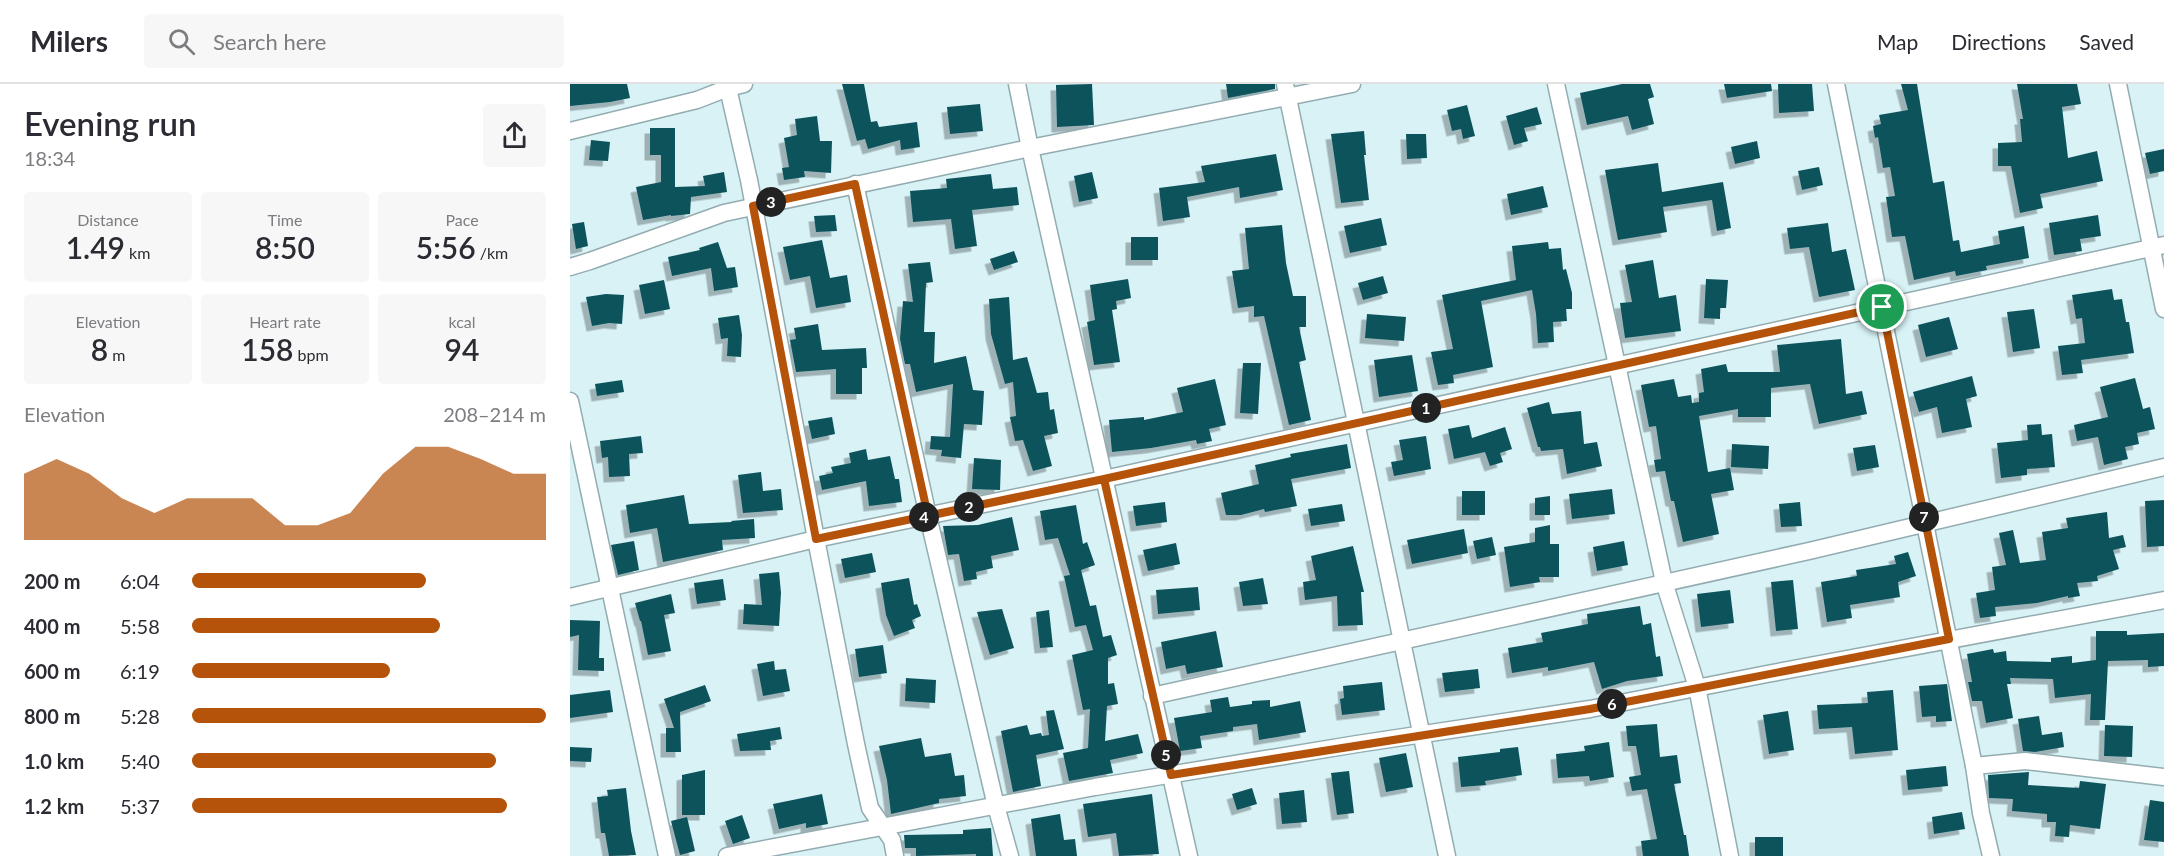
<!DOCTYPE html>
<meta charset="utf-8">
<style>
:root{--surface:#fff;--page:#f7f7f7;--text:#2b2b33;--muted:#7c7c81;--line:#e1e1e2;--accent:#b45309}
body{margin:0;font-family:Lato,sans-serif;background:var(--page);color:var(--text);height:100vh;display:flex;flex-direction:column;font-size:22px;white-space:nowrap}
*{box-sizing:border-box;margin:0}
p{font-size:20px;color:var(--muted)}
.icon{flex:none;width:33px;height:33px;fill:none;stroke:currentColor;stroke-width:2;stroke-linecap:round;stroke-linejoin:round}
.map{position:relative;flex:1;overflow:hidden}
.drawer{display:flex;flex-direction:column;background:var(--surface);width:570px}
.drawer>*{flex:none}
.pin{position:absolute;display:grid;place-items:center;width:51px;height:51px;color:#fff;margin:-26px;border:3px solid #fff;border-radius:50%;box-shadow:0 2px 6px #0007}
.km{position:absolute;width:30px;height:30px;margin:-15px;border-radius:50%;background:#222;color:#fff;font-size:16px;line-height:30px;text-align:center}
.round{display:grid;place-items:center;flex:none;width:63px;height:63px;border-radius:6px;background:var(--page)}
.head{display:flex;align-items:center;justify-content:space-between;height:102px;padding:0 24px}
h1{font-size:33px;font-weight:600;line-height:45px}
.stats{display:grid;grid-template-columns:repeat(3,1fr);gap:9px;height:102px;padding:6px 24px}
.stats div{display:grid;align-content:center;border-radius:6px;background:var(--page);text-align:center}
.stats b{font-size:30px;font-weight:600}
.stats small{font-size:16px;font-weight:400}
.stats p{font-size:16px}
.chart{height:168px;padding:12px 24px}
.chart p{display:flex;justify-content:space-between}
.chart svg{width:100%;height:108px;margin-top:6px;fill:var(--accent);opacity:.7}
ul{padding:0 24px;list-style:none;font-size:20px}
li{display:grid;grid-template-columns:96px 72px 1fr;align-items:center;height:45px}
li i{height:15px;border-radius:8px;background:var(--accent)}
header{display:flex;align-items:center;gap:36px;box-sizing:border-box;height:84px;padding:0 30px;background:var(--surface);border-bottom:2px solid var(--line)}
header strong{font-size:28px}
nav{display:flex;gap:33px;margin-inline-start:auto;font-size:21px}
.search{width:420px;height:54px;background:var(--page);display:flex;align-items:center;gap:15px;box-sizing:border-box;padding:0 21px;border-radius:6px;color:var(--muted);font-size:22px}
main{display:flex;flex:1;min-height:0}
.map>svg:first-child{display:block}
.building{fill:#0c525c;filter:url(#shadow)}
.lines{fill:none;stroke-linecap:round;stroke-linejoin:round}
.minor-casing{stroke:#93acb0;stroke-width:19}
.minor{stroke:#fff;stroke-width:16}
.route-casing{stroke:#fff;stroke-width:12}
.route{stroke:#b45309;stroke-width:8}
</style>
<header>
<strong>Milers</strong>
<div class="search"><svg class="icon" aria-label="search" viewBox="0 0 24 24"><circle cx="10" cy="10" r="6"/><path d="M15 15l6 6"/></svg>Search here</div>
<nav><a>Map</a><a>Directions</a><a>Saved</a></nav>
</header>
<main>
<section class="drawer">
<div class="head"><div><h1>Evening run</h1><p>18:34</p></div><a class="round"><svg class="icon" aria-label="share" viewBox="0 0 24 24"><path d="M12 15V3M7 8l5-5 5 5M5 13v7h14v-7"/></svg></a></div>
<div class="stats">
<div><p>Distance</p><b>1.49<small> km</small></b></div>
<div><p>Time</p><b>8:50</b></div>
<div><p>Pace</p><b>5:56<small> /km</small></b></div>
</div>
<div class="stats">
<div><p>Elevation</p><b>8<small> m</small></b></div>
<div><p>Heart rate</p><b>158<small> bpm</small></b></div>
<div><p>kcal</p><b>94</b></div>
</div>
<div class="chart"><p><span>Elevation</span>208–214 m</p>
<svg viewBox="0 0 160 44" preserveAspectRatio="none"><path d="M0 44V17L10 11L20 17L30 27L40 33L50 27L60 27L70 27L80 38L90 38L100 33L110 17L120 6L130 6L140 11L150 17L160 17V44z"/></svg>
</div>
<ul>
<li><b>200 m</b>6:04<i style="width:66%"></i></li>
<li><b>400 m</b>5:58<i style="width:70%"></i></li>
<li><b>600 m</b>6:19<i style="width:56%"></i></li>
<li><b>800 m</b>5:28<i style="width:100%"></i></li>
<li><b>1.0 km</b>5:40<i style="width:86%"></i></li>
<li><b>1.2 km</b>5:37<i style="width:89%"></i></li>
</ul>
</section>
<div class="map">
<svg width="1594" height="772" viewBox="0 0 1594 772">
<defs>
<filter id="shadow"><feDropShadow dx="-5.5" dy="5.5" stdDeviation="0" flood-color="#0004"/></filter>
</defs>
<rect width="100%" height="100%" fill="#d8f2f6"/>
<g class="building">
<polygon points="0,0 57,0 60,14 40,18 0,22"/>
<polygon points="272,0 294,0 301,38 307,37 309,43 347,38 350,63 331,66 330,56 298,65 295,55 287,57"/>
<polygon points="522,0 524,41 487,43 486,1"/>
<polygon points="656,0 705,0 705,5 658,14"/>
<polygon points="1052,0 1080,0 1084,13 1078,15 1084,40 1062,46 1058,32 1017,41 1010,9"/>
<polygon points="1154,0 1201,0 1202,7 1157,14"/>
<polygon points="1208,0 1242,0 1244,27 1209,29"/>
<polygon points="1331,0 1347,0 1363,99 1374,97 1383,157 1389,156 1391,168 1430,160 1428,147 1454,142 1459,174 1416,182 1417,186 1386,192 1385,187 1344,196 1335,152 1322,153 1316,113 1325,112 1320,83 1313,84 1308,53 1305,54 1303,42 1311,40 1309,31 1338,26"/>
<polygon points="1447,0 1507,0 1511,20 1492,23 1498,74 1527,67 1533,97 1470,110 1473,124 1450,129 1441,82 1428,82 1428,59 1452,58 1450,35 1453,35"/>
<polygon points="410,20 413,47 380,50 377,23"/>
<polygon points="897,21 905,52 893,55 891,45 882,47 877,26"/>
<polygon points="967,23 972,40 954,44 958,57 944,61 936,32"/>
<polygon points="247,32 250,57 262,57 261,89 234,87 235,93 214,96 212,84 219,83 214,54 227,51 225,35"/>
<polygon points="80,44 105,44 105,103 135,102 133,92 154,88 157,108 121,113 120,130 101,132 101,131 73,136 66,103 91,98 91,71 80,71"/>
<polygon points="794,47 796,71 794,71 799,116 771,119 761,50"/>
<polygon points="836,50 856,50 857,74 837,75"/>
<polygon points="21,56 40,58 38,77 19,76"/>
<polygon points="1187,57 1190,74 1165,80 1161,63"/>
<polygon points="1594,65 1594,87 1580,90 1575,69"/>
<polygon points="706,70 713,106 670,114 669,103 617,113 620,133 593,137 589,104 635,98 631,82"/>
<polygon points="1088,79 1092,108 1153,98 1161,144 1147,147 1142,116 1093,123 1097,148 1048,156 1035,86"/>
<polygon points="1249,83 1253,101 1232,106 1228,87"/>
<polygon points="522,88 528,114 509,118 504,92"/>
<polygon points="421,90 423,105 447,103 449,121 402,126 407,162 385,165 381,135 343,138 340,107 377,104 376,95"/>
<polygon points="973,102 978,123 941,131 937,110"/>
<polygon points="265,131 267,147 246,148 244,132"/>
<polygon points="1528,131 1531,152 1510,155 1512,167 1484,171 1479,139"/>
<polygon points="811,134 817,161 780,169 774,142"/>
<polygon points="14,138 18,162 6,165 2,140"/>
<polygon points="1258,139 1262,168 1276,165 1285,206 1249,213 1239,163 1220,165 1217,144"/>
<polygon points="712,141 716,179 723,212 736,212 736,243 729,243 736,276 729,278 741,336 719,341 694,232 684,233 684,222 668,224 662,187 679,185 675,144"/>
<rect x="561" y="153" width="27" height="23"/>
<polygon points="252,156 260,194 277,191 281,218 246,224 240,192 220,196 213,163"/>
<polygon points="148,158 157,184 165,183 168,203 144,207 141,184 102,192 98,173 130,166 129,164"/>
<polygon points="978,158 979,165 991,164 993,186 996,185 1002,209 1002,225 996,225 997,237 983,238 984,258 968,259 966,230 962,206 911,217 923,283 883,291 884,299 868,301 861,268 883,265 872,211 946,196 942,162"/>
<polygon points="444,167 448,178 424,186 420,175"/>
<polygon points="1083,176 1089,214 1106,211 1111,247 1055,254 1050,219 1062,218 1055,181"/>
<polygon points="360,178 363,198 356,199 354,248 365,248 364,279 396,272 403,306 414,307 412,341 394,340 391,374 371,372 372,366 360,365 361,352 380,353 383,300 346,308 340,280 335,280 330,255 333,217 343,218 338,180"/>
<polygon points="813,192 818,209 793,216 788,199"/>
<polygon points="558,195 561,214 546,217 547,225 542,226 550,278 524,281 517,238 525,236 520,201"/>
<polygon points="1136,195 1158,196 1156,224 1150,224 1150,235 1134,234"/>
<polygon points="94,196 100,225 75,230 69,201"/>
<polygon points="1542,205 1544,216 1552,215 1556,238 1559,238 1564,269 1511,276 1513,289 1492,291 1488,262 1515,259 1512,234 1506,235 1502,211"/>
<polygon points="36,210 54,211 52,240 39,239 22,242 16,213"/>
<polygon points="439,213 443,276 457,273 467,309 478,308 480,326 484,325 488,349 474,352 482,382 463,387 453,356 445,357 440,333 446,332 443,298 435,300 421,250 419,215"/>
<polygon points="1464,225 1470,264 1443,268 1437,228"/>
<polygon points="797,230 836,233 834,257 795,254"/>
<polygon points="169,231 172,251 171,273 157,272 158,254 151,255 148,234"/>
<polygon points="1379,233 1388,265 1356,273 1348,241"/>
<polygon points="248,240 252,266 296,264 297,284 292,284 292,310 266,310 266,285 226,288 220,256 226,255 224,244"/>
<polygon points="1271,255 1276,310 1292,307 1297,330 1249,340 1240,300 1201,304 1201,333 1168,333 1168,325 1129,332 1138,388 1160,384 1164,406 1141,410 1149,450 1113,458 1104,417 1101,417 1095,387 1086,388 1084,376 1091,375 1086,342 1079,343 1071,301 1104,295 1108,313 1121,311 1122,319 1129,318 1129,309 1134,308 1131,285 1156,280 1158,288 1210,288 1207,261"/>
<polygon points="842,271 848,307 809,313 804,276"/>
<polygon points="673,279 691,279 688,330 670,329"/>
<polygon points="1402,292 1407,312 1396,315 1402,343 1372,349 1367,323 1349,328 1343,308"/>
<polygon points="1565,294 1573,325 1580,323 1585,345 1567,349 1569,360 1555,363 1558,375 1534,381 1528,353 1507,357 1504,341 1538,333 1530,303"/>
<polygon points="645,295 656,341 639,345 642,357 627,360 626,356 581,364 542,368 539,336 574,333 574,336 613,328 607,304"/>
<polygon points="52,296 54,308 27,312 25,300"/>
<polygon points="979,318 982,330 1011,327 1014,360 1027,358 1032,382 997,390 993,365 971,367 970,363 968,363 957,324"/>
<polygon points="262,333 265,350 242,355 238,337"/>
<polygon points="1471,340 1472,351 1482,350 1485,383 1457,385 1457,391 1431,394 1427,359 1458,356 1457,341"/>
<polygon points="899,341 902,354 935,343 942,365 930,369 933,378 920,382 915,368 884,375 878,345"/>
<polygon points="71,352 73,369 59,370 60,392 39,393 38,373 32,374 30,357"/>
<polygon points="856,352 861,385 824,392 821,378 833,376 829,356"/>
<polygon points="777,360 781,384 721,395 727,422 695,428 694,425 671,431 656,431 651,409 689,400 685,381 721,373 720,370"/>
<polygon points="1162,360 1199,362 1198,385 1161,383"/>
<polygon points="1305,361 1309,383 1287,387 1283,364"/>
<polygon points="296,365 298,376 320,372 325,395 329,395 332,418 299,422 296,397 252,406 249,392 263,389 261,383 281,379 279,369"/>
<polygon points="404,374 431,376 430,406 402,405"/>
<polygon points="191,388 193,407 211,405 213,426 173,429 168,391"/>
<polygon points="1042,405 1045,430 1002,435 999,410"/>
<rect x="892" y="407" width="23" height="24"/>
<polygon points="114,411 119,440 162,438 161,437 184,435 185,454 152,456 153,466 93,478 87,444 60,449 56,421"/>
<polygon points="980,412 980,431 965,431 965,414"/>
<polygon points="1594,416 1594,462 1577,463 1575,417"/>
<polygon points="595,418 597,438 566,442 563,422"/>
<polygon points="1230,418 1232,442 1211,443 1209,420"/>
<polygon points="772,420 775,437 741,442 738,425"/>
<polygon points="506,421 513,460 517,458 525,481 511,486 520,522 526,521 533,553 541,551 547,571 538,574 538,600 544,599 548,620 537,622 535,657 568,650 573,669 540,676 543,689 499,697 493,669 518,664 520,625 513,626 502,571 523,566 516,541 505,543 494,492 500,491 488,454 475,456 470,427"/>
<polygon points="1537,428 1539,454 1553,451 1556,463 1543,466 1549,485 1527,492 1528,497 1507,499 1510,512 1498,514 1498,512 1467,519 1425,523 1426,532 1410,534 1406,509 1425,506 1422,483 1436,481 1429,449 1443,446 1450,479 1476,476 1472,448 1498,444 1496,434"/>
<polygon points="442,433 449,466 421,472 423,484 406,488 407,495 394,497 389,470 378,471 373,442 408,441"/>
<polygon points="980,441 980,460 989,460 989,493 969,493 970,498 940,503 934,463 965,458 965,444"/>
<polygon points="894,445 898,469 842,480 837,456"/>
<polygon points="922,453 926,471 907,475 903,457"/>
<polygon points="64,457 69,486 48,491 41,461"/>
<polygon points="1054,457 1058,481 1027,487 1023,463"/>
<polygon points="606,459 610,480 578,487 573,466"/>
<polygon points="783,462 794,508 791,508 793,541 768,542 767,512 735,516 733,498 746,496 741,472"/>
<polygon points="1338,468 1346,492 1328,498 1330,513 1280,521 1282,534 1257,538 1251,498 1287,492 1286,486 1326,480 1324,472"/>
<polygon points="302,469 306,488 275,494 271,475"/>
<polygon points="209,488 211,509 209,542 173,540 174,520 192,521 189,490"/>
<polygon points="339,494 344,521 347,520 351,532 342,536 345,544 324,552 316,531 311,499"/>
<polygon points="693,494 698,520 673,522 669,498"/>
<polygon points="153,495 156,516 127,520 124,499"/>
<polygon points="1223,496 1228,545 1206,547 1201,498"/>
<polygon points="628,503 630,526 588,530 586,506"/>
<polygon points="1160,506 1164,539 1131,543 1127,510"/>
<polygon points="101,510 105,529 94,531 101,567 78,571 71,537 70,537 65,519"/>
<polygon points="1070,522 1073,541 1081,539 1086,573 1090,572 1093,592 1057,597 1032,605 1024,578 978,587 978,583 942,589 938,564 973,558 971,549 1018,540 1017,530"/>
<polygon points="432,525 444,564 420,571 407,528"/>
<polygon points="479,526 483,563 470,564 466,528"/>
<polygon points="0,536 30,537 29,574 34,574 34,587 8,586 9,551 0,553"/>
<polygon points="646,547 653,583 617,590 615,581 596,585 591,558"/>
<polygon points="1526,547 1557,547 1557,551 1594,549 1594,582 1578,583 1578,576 1538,577 1535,636 1520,636 1521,610 1485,614 1483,595 1440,594 1441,600 1437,600 1443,634 1416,639 1412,617 1402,617 1398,598 1402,598 1397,570 1423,565 1424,569 1436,567 1437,577 1481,578 1481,574 1502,572 1502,579 1526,576"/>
<polygon points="313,561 317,589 289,593 285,565"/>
<polygon points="204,577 205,586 216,585 220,607 193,612 187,580"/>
<polygon points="908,585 910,604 875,608 872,589"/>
<polygon points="336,594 366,596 365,619 335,617"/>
<polygon points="812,598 815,626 772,631 770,615 774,614 773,602"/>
<polygon points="1377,600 1382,637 1366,638 1366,632 1352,633 1349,602"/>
<polygon points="135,601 141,617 110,628 111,668 96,668 96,644 104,644 94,615"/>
<polygon points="40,606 43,628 0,634 0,611"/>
<polygon points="1323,606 1328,666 1285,670 1282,643 1249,645 1247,621 1298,619 1297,608"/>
<polygon points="658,613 660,623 682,620 682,617 700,616 700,623 730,617 736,648 689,656 687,640 663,643 663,647 630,652 632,664 610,667 604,634 642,628 640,616"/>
<polygon points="484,626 494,665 466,671 471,702 443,708 431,647 457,641 460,651 471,649 472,652 479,651 476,627"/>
<polygon points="1218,627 1224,666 1199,670 1193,631"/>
<polygon points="1469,632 1472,651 1492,648 1494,663 1465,668 1453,667 1448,635"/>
<polygon points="1087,640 1090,673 1107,671 1111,699 1104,700 1114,751 1116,751 1119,772 1073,772 1071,757 1087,755 1077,705 1062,707 1059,693 1071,691 1066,662 1058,662 1056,642"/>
<polygon points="1535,641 1563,642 1562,673 1534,672"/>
<polygon points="210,643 212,655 200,657 201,666 170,667 167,650"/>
<polygon points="351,654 355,673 381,669 385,692 394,691 396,712 369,715 369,719 321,730 317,696 309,662"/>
<polygon points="1039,658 1044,693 1020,697 1019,692 988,694 986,670 1015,667 1014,662"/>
<polygon points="0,663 22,664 21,678 0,677"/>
<polygon points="948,663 952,691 915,697 916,701 891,703 888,673 930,668 930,665"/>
<polygon points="836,669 843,703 816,708 809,674"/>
<polygon points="1376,682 1378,702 1338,706 1336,686"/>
<polygon points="135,686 135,731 112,731 112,691"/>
<polygon points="779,687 784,729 767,731 761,689"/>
<polygon points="1459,688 1458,701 1509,704 1510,697 1536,700 1530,745 1500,741 1499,753 1485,752 1486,738 1477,738 1477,730 1442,727 1443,715 1419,714 1418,691"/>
<polygon points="56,704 61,747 66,771 39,772 35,749 31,749 27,713 38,712 37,706"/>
<polygon points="682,704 687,720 667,726 662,710"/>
<polygon points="734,706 737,738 712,740 709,709"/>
<polygon points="252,710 258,740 236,744 236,739 209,745 203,720"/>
<polygon points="582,710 589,770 549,772 546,749 518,753 513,720"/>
<polygon points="1580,716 1594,718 1594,758 1574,756"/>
<polygon points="1392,728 1395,745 1364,750 1362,733"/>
<polygon points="490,730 494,756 505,755 507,772 466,772 461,735"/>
<polygon points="172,731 180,754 163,760 155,737"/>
<polygon points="117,733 125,767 110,771 101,737"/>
<polygon points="421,744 423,772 406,772 406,770 346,772 346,764 335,764 334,751 393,750 393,746"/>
<rect x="1185" y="753" width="28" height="19"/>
</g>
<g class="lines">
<defs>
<g id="minor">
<polyline points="157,0 179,96 246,455 286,660 300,724 322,756 325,772"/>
<polyline points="447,0 460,64 619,772"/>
<polyline points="715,0 877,772"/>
<polyline points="986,0 1094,498 1127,603 1160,772"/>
<polyline points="1266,0 1404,682 1411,729 1421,772"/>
<polyline points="1548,0 1594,225"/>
<polyline points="0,47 127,16 158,4 174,0"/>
<polyline points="285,100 358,432 426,722 440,772"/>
<polyline points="0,183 20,177 154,129 460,64 782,0"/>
<polyline points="0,317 97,772"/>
<polyline points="0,513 246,455 534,395 1594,161"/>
<polyline points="582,612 1239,467 1594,383"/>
<polyline points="1404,682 1455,677 1594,693"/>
<polyline points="157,772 525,703 787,660 1020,625 1197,590 1594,516"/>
</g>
</defs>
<use href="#minor" class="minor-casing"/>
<use href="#minor" class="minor"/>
</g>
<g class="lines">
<defs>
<path id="route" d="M1312 223 534 395 358 432 285 100 183 122 246 455C342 435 438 415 534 395L601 691 1020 625 1379 555 1312 223"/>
</defs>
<use href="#route" class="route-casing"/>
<use href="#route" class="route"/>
</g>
</svg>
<div class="pin" style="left:1312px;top:223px;background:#1e9e55"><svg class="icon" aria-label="arrive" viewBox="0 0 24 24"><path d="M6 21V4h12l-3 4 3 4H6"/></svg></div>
<b class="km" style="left:856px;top:324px">1</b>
<b class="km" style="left:399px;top:423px">2</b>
<b class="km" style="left:201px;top:118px">3</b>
<b class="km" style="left:354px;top:433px">4</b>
<b class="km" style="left:596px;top:671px">5</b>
<b class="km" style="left:1042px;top:620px">6</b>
<b class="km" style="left:1354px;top:433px">7</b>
</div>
</main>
